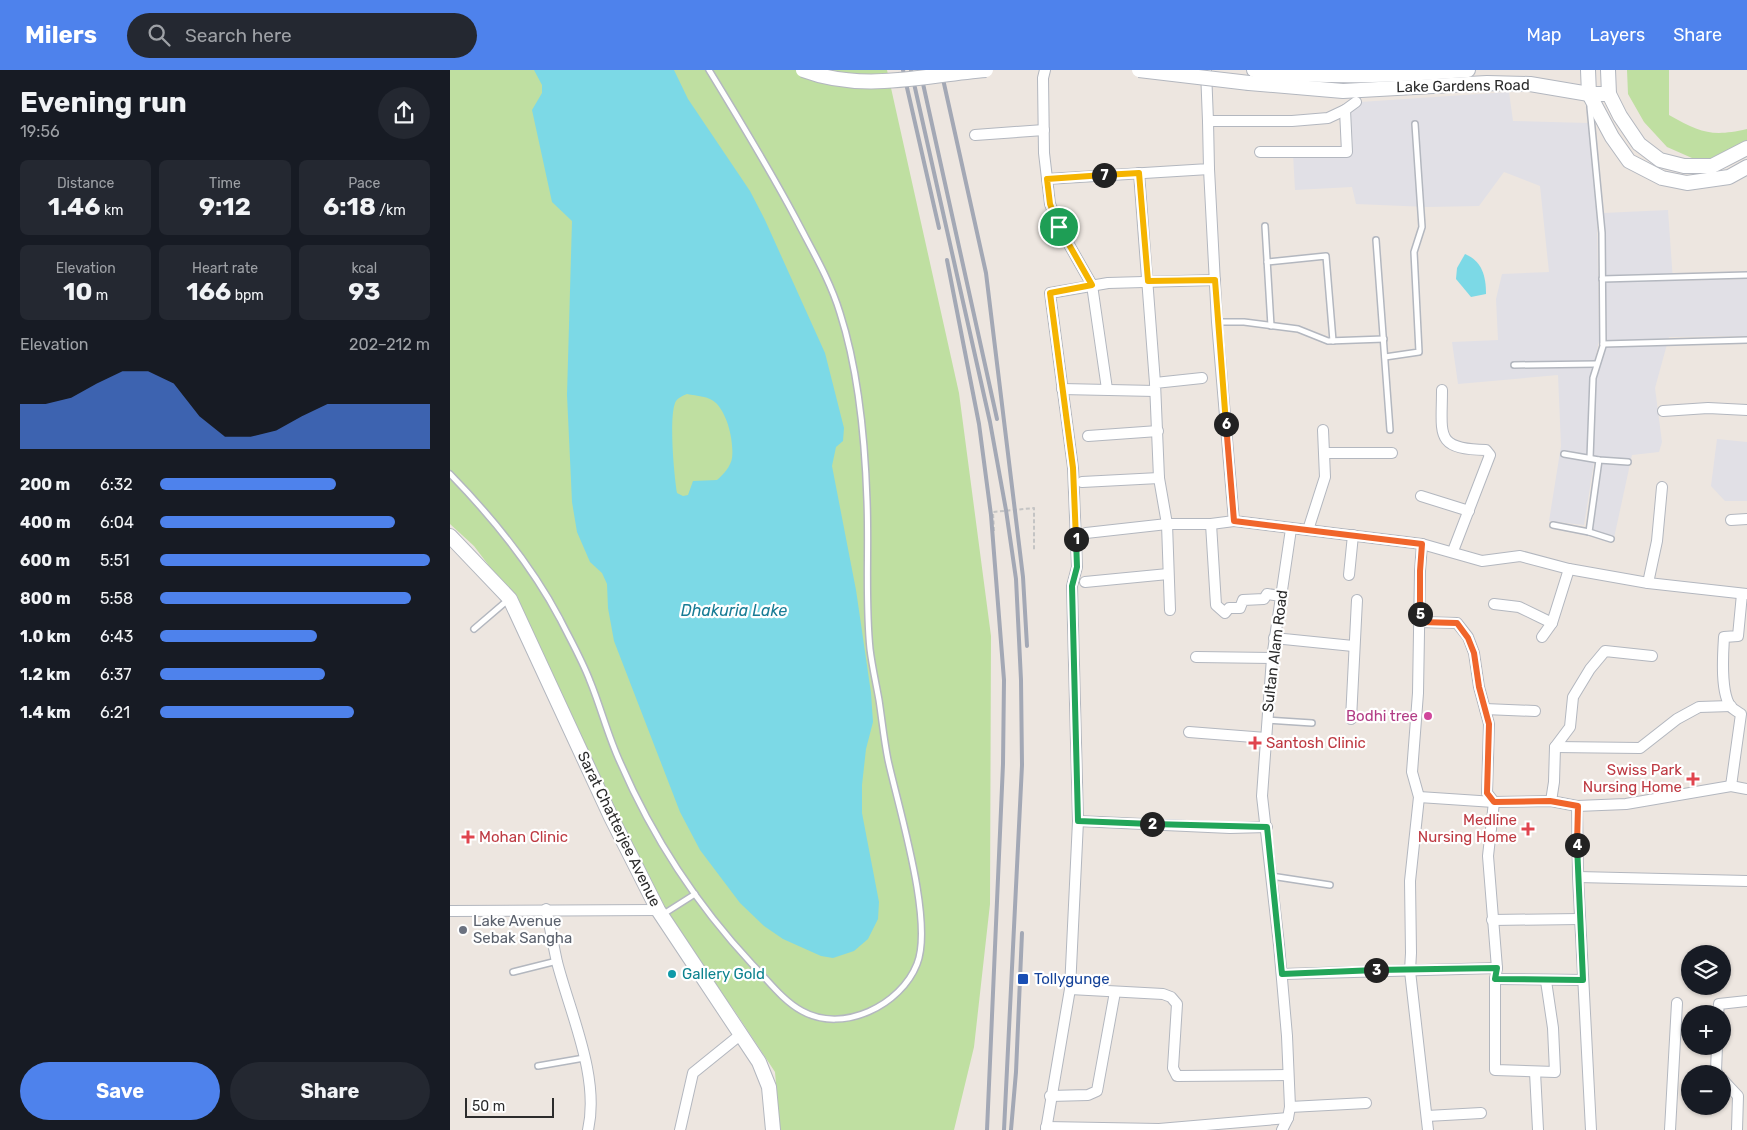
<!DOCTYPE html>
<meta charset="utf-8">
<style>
:root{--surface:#171b24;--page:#242831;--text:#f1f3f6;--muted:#9ea1a6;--accent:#4e82ec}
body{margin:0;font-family:Rubik,sans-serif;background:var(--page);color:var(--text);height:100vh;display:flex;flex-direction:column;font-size:19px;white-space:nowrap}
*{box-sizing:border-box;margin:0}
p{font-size:16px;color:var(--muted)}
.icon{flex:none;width:28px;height:28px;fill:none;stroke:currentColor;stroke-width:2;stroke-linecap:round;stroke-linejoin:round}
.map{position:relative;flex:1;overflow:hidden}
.side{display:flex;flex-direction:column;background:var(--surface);width:450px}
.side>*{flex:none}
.controls{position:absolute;left:1231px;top:875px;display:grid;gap:10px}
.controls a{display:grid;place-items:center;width:50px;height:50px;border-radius:50%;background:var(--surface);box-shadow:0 1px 4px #0004;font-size:25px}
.scale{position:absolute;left:15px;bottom:12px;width:89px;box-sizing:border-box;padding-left:5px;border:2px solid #2c2c2c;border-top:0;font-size:14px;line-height:18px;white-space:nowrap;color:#2c2c2c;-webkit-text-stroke:4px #fff;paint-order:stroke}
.pin{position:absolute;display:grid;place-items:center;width:42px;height:42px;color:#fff;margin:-21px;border:2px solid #fff;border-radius:50%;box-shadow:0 1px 5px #0007}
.km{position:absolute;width:25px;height:25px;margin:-12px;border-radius:50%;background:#222;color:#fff;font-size:14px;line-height:25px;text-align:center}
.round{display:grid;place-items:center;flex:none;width:52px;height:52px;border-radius:26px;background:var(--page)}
.summary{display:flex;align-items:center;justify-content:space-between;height:85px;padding:0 20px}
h1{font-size:28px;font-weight:700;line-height:38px}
.metrics{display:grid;grid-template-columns:repeat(3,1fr);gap:8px;height:85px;padding:5px 20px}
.metrics div{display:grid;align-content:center;border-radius:8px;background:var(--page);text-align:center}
.metrics b{font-size:25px;font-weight:700}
.metrics small{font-size:14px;font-weight:400}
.metrics p{font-size:14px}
.chart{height:140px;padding:10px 20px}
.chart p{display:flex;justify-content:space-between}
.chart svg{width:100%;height:90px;margin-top:5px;fill:var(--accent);opacity:.7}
.action{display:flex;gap:10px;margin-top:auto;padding:10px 20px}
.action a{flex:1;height:58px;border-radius:30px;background:var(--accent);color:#fff;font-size:20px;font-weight:700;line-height:58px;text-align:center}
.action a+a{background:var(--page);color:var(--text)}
ul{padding:0 20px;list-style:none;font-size:16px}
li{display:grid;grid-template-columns:80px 60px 1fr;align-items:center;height:38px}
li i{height:12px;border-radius:6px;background:var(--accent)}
header{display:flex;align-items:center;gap:30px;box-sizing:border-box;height:70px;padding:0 25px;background:var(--accent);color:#fff}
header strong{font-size:24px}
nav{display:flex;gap:28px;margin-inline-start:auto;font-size:18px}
.search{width:350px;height:45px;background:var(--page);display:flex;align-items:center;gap:12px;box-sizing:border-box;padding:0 18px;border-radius:28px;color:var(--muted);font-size:19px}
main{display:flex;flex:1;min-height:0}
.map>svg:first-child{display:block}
.industrial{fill:#e1e0e6}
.green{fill:#bfdfa1}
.water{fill:#7cd9e6;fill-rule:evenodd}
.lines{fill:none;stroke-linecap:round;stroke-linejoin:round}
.lane-casing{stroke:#b3b7bf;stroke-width:8}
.street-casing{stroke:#b3b7bf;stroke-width:12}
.secondary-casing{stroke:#b3b7bf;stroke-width:16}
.path{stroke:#c4c4c4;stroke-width:2;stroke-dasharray:4 2.5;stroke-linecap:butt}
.lane{stroke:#fff;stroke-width:5}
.street{stroke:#fff;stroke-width:10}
.secondary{stroke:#fff;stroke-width:14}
.rail{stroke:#a3a8b5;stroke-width:4}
.secondary-bridge-casing{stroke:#b3b7bf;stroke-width:16;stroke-linecap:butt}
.secondary-bridge{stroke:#fff;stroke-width:14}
.split-1-casing{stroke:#fff;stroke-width:10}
.split-2-casing{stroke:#fff;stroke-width:10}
.split-3-casing{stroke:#fff;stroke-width:10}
.split-4-casing{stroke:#fff;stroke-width:10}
.split-5-casing{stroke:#fff;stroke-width:10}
.split-6-casing{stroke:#fff;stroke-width:10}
.split-7-casing{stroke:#fff;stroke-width:10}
.split-8-casing{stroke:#fff;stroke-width:10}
.split-1{stroke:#f5b400;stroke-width:6}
.split-2{stroke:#22a559;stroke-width:6}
.split-3{stroke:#22a559;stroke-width:6}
.split-4{stroke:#22a559;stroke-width:6}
.split-5{stroke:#f0652b;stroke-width:6}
.split-6{stroke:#f0652b;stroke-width:6}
.split-7{stroke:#f5b400;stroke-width:6}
.split-8{stroke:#f5b400;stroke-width:6}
.hotel-dot{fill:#d1479c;stroke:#fff;stroke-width:2}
.health-dot{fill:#e0444e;stroke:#fff;stroke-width:2}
.worship-dot{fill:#6b7280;stroke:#fff;stroke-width:2}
.culture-dot{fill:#0f9aa8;stroke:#fff;stroke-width:2}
.transit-dot{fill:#1a4fb4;stroke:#fff;stroke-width:2}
.labels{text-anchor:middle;stroke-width:4.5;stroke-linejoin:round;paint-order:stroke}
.street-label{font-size:15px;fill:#2c2c2c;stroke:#fff}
.hotel-label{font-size:15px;fill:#b23c85;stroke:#fff;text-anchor:end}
.health-label{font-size:15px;fill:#be3a42;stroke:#fff;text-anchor:start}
.worship-label{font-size:15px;fill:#5b616d;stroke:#fff;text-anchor:start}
.culture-label{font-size:15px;fill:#0d838f;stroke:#fff;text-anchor:start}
.transit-label{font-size:15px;fill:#164399;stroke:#fff;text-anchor:start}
.water-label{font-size:16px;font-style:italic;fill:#187c95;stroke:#fff}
</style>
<header>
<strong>Milers</strong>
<div class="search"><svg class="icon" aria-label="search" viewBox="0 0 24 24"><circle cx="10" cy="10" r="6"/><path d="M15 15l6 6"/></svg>Search here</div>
<nav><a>Map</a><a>Layers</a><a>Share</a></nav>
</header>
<main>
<section class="side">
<div class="summary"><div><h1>Evening run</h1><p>19:56</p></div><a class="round"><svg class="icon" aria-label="share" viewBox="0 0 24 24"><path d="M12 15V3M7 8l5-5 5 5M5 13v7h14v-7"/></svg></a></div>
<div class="metrics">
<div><p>Distance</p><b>1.46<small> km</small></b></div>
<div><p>Time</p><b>9:12</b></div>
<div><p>Pace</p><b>6:18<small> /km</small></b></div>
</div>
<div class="metrics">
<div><p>Elevation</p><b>10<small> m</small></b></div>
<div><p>Heart rate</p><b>166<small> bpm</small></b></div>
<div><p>kcal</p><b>93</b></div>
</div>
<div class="chart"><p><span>Elevation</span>202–212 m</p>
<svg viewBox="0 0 160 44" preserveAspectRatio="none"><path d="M0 44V22L10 22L20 19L30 12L40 6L50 6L60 12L70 28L80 38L90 38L100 35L110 28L120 22L130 22L140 22L150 22L160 22V44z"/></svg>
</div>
<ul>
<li><b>200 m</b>6:32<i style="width:65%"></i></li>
<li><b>400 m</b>6:04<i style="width:87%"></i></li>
<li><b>600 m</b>5:51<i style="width:100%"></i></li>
<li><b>800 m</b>5:58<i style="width:93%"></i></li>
<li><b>1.0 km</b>6:43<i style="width:58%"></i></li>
<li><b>1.2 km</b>6:37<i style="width:61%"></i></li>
<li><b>1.4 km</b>6:21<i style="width:72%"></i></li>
</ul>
<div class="action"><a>Save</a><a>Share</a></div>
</section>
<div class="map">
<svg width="1297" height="1060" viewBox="0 0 1297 1060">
<rect width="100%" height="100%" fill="#ede6e0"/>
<g class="industrial">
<polygon points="1059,22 1063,51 1138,53 1147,147 1149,271 1140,312 1137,391 1144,392 1134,455 1099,451 1111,376 1108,305 1008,314 1002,272 1048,270 1046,229 1052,204 1099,202 1090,116 1054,102 1029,136 978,137 906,134 902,117 845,120 843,84 898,86 897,42 910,32"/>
<polygon points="1218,140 1223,211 1297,209 1297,266 1219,267 1205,318 1212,372 1209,382 1182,385 1164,468 1142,460 1149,388 1142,386 1146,309 1157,271 1153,143"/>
<polygon points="1267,369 1297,372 1297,431 1275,431 1261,416"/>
</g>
<g class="green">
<polygon points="0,0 437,0 509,323 541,566 540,834 524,977 504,1060 330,1060 325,1002 284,940 212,845 167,760 110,620 65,530 24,476 0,454"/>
<path d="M1177 0H1219V45C1251 63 1262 67 1297 59V73L1270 90 1242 88 1217 77 1194 52 1178 24Z"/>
</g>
<g class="water">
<path d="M84 0H224L238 29 300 121 315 150 375 283 394 358 393 371 386 377 382 396 406 520 421 623 423 652 416 679 412 715V743L429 832 428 849 418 869 404 881 383 888 371 886 333 869 314 856 290 833 250 780 230 742 164 571 158 538 157 514 152 503 140 492 127 462 122 432 117 325 122 151 102 132 82 40 92 23V15ZM237 324C247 326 259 326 266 333 278 345 284 372 282 388 281 396 273 405 267 410L243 411 238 425 233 426 227 423C224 404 219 350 225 333 227 328 232 326 237 324Z"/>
<path d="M1015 184C1032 191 1036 206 1036 224L1021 227 1006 209 1007 198Z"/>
</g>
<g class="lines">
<defs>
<g id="lane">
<polyline points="815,156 821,256"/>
<polyline points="926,170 940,360"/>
<polyline points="817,192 876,186 883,271"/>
<polyline points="1152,209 1297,205"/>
<polyline points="767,252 794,252 848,259 878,271 934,269"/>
<polyline points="1153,274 1297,270"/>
<polyline points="935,287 969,282 964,182 972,157 965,54"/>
<polyline points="1064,295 1146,294"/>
<polyline points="1114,384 1149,390 1178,392"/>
<polyline points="1140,388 1143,308 1153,276 1152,163 1140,37"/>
<path d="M0 404C41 446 82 496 110 549 120 569 132 590 140 611 151 638 158 666 170 692 202 766 247 835 302 894 318 910 332 930 352 941 393 964 451 935 467 894 484 852 448 736 438 690 434 670 432 650 429 630 426 613 422 596 420 579 415 530 419 480 417 431 415 370 409 302 390 243 380 210 362 180 346 149 319 98 289 49 259 0"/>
<polyline points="1103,455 1139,462 1161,469"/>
<polyline points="1139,462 1149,390"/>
<polyline points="24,559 59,529"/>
<polyline points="817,650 862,653"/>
<polyline points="821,806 880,815"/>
<polyline points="212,845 245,824"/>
<polyline points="63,902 107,891"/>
<polyline points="88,996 134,988"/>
</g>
<g id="street">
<polyline points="595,0 593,8 594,83 600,134 609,157 642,215 657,319"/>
<polyline points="756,0 758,51"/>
<polyline points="525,65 594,60"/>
<polyline points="810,82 897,82 895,40"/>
<polyline points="759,99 767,252 784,451 972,474 1032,491 1070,486 1119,499 1198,513 1297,524"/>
<polyline points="689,103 705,313"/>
<polyline points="597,109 759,99 758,51 842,51 878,48 895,40 906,32"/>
<polyline points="612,319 705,321"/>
<path d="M992 320C992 365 984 379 1036 380L1040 385 1003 481"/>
<polyline points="1213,341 1258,338 1297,340"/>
<polyline points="638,366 708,361"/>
<polyline points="875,383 942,383"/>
<polyline points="632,412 709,408"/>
<polyline points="971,426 1019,441"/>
<polyline points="1281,450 1297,449"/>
<polyline points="761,454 766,535 775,543 779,538 790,538 793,530 814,529 817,524 831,526"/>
<polyline points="858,460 875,407 873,360"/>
<polyline points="636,463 717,454 761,454 784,451"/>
<polyline points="972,474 970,501 968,623 962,702 969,727 960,811 961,883 960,901 978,1060"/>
<polyline points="899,505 903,465"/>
<polyline points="635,512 718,504"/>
<polyline points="1198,513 1207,471 1212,417"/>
<polyline points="1044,534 1069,537 1102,553"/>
<polyline points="720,540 717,454 709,408 705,313 752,308"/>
<polyline points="970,552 1007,553 1018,567 1024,583 1029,617 1039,654 1037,723 1044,732 1038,786 1047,898 1045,909 1045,1000 1105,1002 1103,958 1096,911"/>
<polyline points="1092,567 1102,553 1119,499"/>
<polyline points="824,568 903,576"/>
<polyline points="746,587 822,588"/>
<polyline points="1035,639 1085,641"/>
<polyline points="901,649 907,530"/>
<polyline points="739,662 816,668"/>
<polyline points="1105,677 1190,678 1227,649 1249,637 1281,636"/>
<path d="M1281 716 1291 644C1288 642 1283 639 1281 637 1270 623 1273 584 1274 567L1288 566 1292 524"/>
<polyline points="969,727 1044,732 1101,731 1127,736 1176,734 1281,716 1297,719"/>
<polyline points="1101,731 1104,712 1105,677 1120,657 1123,627 1140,599 1155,581 1202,586"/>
<polyline points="1127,736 1128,807 1141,1060"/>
<polyline points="628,751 780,758 817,757"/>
<polyline points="1128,807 1297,811"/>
<path d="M96 839C100 856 103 874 107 892 120 943 150 1007 138 1060"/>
<polyline points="0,841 208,840"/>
<polyline points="1042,850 1130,849"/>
<polyline points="832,904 1047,898"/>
<polyline points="1045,909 1133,910"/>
<polyline points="620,919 713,924 721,927 727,934 723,998 727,1006 837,1005"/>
<polyline points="1268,944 1269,934 1297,931"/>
<polyline points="1267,976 1266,1001 1268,1004"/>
<polyline points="1085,1002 1088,1060"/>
<polyline points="1272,1009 1288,1026 1287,1060"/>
<polyline points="600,1026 638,1025 647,1021 665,922"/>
<polyline points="840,1037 916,1033"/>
<polyline points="977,1046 1031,1043"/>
<polyline points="596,1057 709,1059 838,1048"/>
<polyline points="230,1060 243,1003 290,965"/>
<polyline points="596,1060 620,919 628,751 622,516 627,497 623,398 600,223 658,213 765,210"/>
<polyline points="832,1060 838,1048 840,1037 837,966 829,875 812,726 822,588 841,459"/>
<polyline points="1220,1060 1227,933"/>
</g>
<g id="secondary">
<path d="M804 0C876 9 946 5 1018 0"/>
<polyline points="1138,0 1139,24 1162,67 1179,91 1212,108 1237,113 1279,107 1297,97"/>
<polyline points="1158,0 1159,24 1170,46 1189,74 1210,90 1234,96 1262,96 1297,78"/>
<polyline points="799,13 893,21 1037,13 1080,14 1139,24 1159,24"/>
<polyline points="0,466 60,529 161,747 208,840 309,992 319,1017 323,1060"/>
</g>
</defs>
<use href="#lane" class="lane-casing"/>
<use href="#street" class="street-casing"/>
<use href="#secondary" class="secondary-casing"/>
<polyline class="path" points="544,461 543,442 584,438 584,481"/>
<use href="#lane" class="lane"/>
<use href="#street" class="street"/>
<use href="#secondary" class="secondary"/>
<g class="rail">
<polyline points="453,0 489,158"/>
<polyline points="461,0 540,352 556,440 566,509 571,610 572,695 554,1060"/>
<polyline points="470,0 547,349"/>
<polyline points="491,0 536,203 573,507 577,576"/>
<polyline points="497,190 529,354 541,445 554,610 553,694 537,1060"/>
<polyline points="561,1060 566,1002 572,863"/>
</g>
<defs>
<g id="secondary-bridge">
<path d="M353 0C414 23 473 5 536 0"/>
<polyline points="689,0 799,13"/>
</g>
</defs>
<use href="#secondary-bridge" class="secondary-bridge-casing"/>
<use href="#secondary-bridge" class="secondary-bridge"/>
</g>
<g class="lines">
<defs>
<polyline id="split-1" points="609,157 642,215 600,223 623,398 626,469"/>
<polyline id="split-2" points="626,469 627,497 622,516 628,751 702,754"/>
<polyline id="split-3" points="702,754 817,757 832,904 926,900"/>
<polyline id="split-4" points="926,900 1047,898 1045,909 1133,910 1127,775"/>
<polyline id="split-5" points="970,544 970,552 1007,553 1018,568 1024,583 1029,617 1039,654 1037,723 1044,732 1100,731 1128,736 1127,775"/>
<polyline id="split-6" points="776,354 784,451 972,474 970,501 970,544"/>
<polyline id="split-7" points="654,105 689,103 698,211 765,210 776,354"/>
<polyline id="split-8" points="609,157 600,134 597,109 654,105"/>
</defs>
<use href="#split-1" class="split-1-casing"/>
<use href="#split-2" class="split-2-casing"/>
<use href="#split-3" class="split-3-casing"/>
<use href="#split-4" class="split-4-casing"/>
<use href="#split-5" class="split-5-casing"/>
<use href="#split-6" class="split-6-casing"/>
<use href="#split-7" class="split-7-casing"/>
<use href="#split-8" class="split-8-casing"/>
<use href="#split-1" class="split-1"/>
<use href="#split-2" class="split-2"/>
<use href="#split-3" class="split-3"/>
<use href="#split-4" class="split-4"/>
<use href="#split-5" class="split-5"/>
<use href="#split-6" class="split-6"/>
<use href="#split-7" class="split-7"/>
<use href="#split-8" class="split-8"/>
</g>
<circle class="hotel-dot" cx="978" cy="646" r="5"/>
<g class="health-dot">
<path d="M802.5 665.5h5v5h5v5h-5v5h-5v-5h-5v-5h5z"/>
<path d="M1240.5 701.5h5v5h5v5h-5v5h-5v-5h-5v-5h5z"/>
<path d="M1075.5 751.5h5v5h5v5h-5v5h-5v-5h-5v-5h5z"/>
<path d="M15.5 759.5h5v5h5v5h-5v5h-5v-5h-5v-5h5z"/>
</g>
<circle class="worship-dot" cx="13" cy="860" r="5"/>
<circle class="culture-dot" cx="222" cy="904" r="5"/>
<rect class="transit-dot" x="567" y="903" width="12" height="12" rx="2.5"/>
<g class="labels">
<g class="street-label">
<text transform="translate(1013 16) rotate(-1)" y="5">Lake Gardens Road</text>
<text transform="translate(825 581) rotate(-83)" y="5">Sultan Alam Road</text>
<text transform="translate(169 759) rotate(64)" y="5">Sarat Chatterjee Avenue</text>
</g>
<g class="hotel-label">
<text x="968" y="651">Bodhi tree</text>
</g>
<g class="health-label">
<text x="816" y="678">Santosh Clinic</text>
<text x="1232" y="705" text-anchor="end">Swiss Park<tspan x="1232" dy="17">Nursing Home</tspan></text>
<text x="1067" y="755" text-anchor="end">Medline<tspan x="1067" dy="17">Nursing Home</tspan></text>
<text x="29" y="772">Mohan Clinic</text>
</g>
<g class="worship-label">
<text x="23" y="856">Lake Avenue<tspan x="23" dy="17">Sebak Sangha</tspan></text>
</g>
<g class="culture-label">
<text x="232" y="909">Gallery Gold</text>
</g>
<g class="transit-label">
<text x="584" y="914">Tollygunge</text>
</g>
<g class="water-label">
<text x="284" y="546">Dhakuria Lake</text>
</g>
</g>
</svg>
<div class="controls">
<a><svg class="icon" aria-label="layers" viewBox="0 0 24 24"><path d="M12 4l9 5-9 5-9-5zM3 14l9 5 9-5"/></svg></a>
<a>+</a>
<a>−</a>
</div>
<div class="scale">50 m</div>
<div class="pin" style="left:609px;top:157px;background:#1e9e55"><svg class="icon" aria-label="arrive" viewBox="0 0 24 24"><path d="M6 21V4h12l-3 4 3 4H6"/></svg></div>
<b class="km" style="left:626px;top:469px">1</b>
<b class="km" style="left:702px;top:754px">2</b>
<b class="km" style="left:926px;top:900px">3</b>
<b class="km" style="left:1127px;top:775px">4</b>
<b class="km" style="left:970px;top:544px">5</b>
<b class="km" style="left:776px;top:354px">6</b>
<b class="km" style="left:654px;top:105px">7</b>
</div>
</main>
